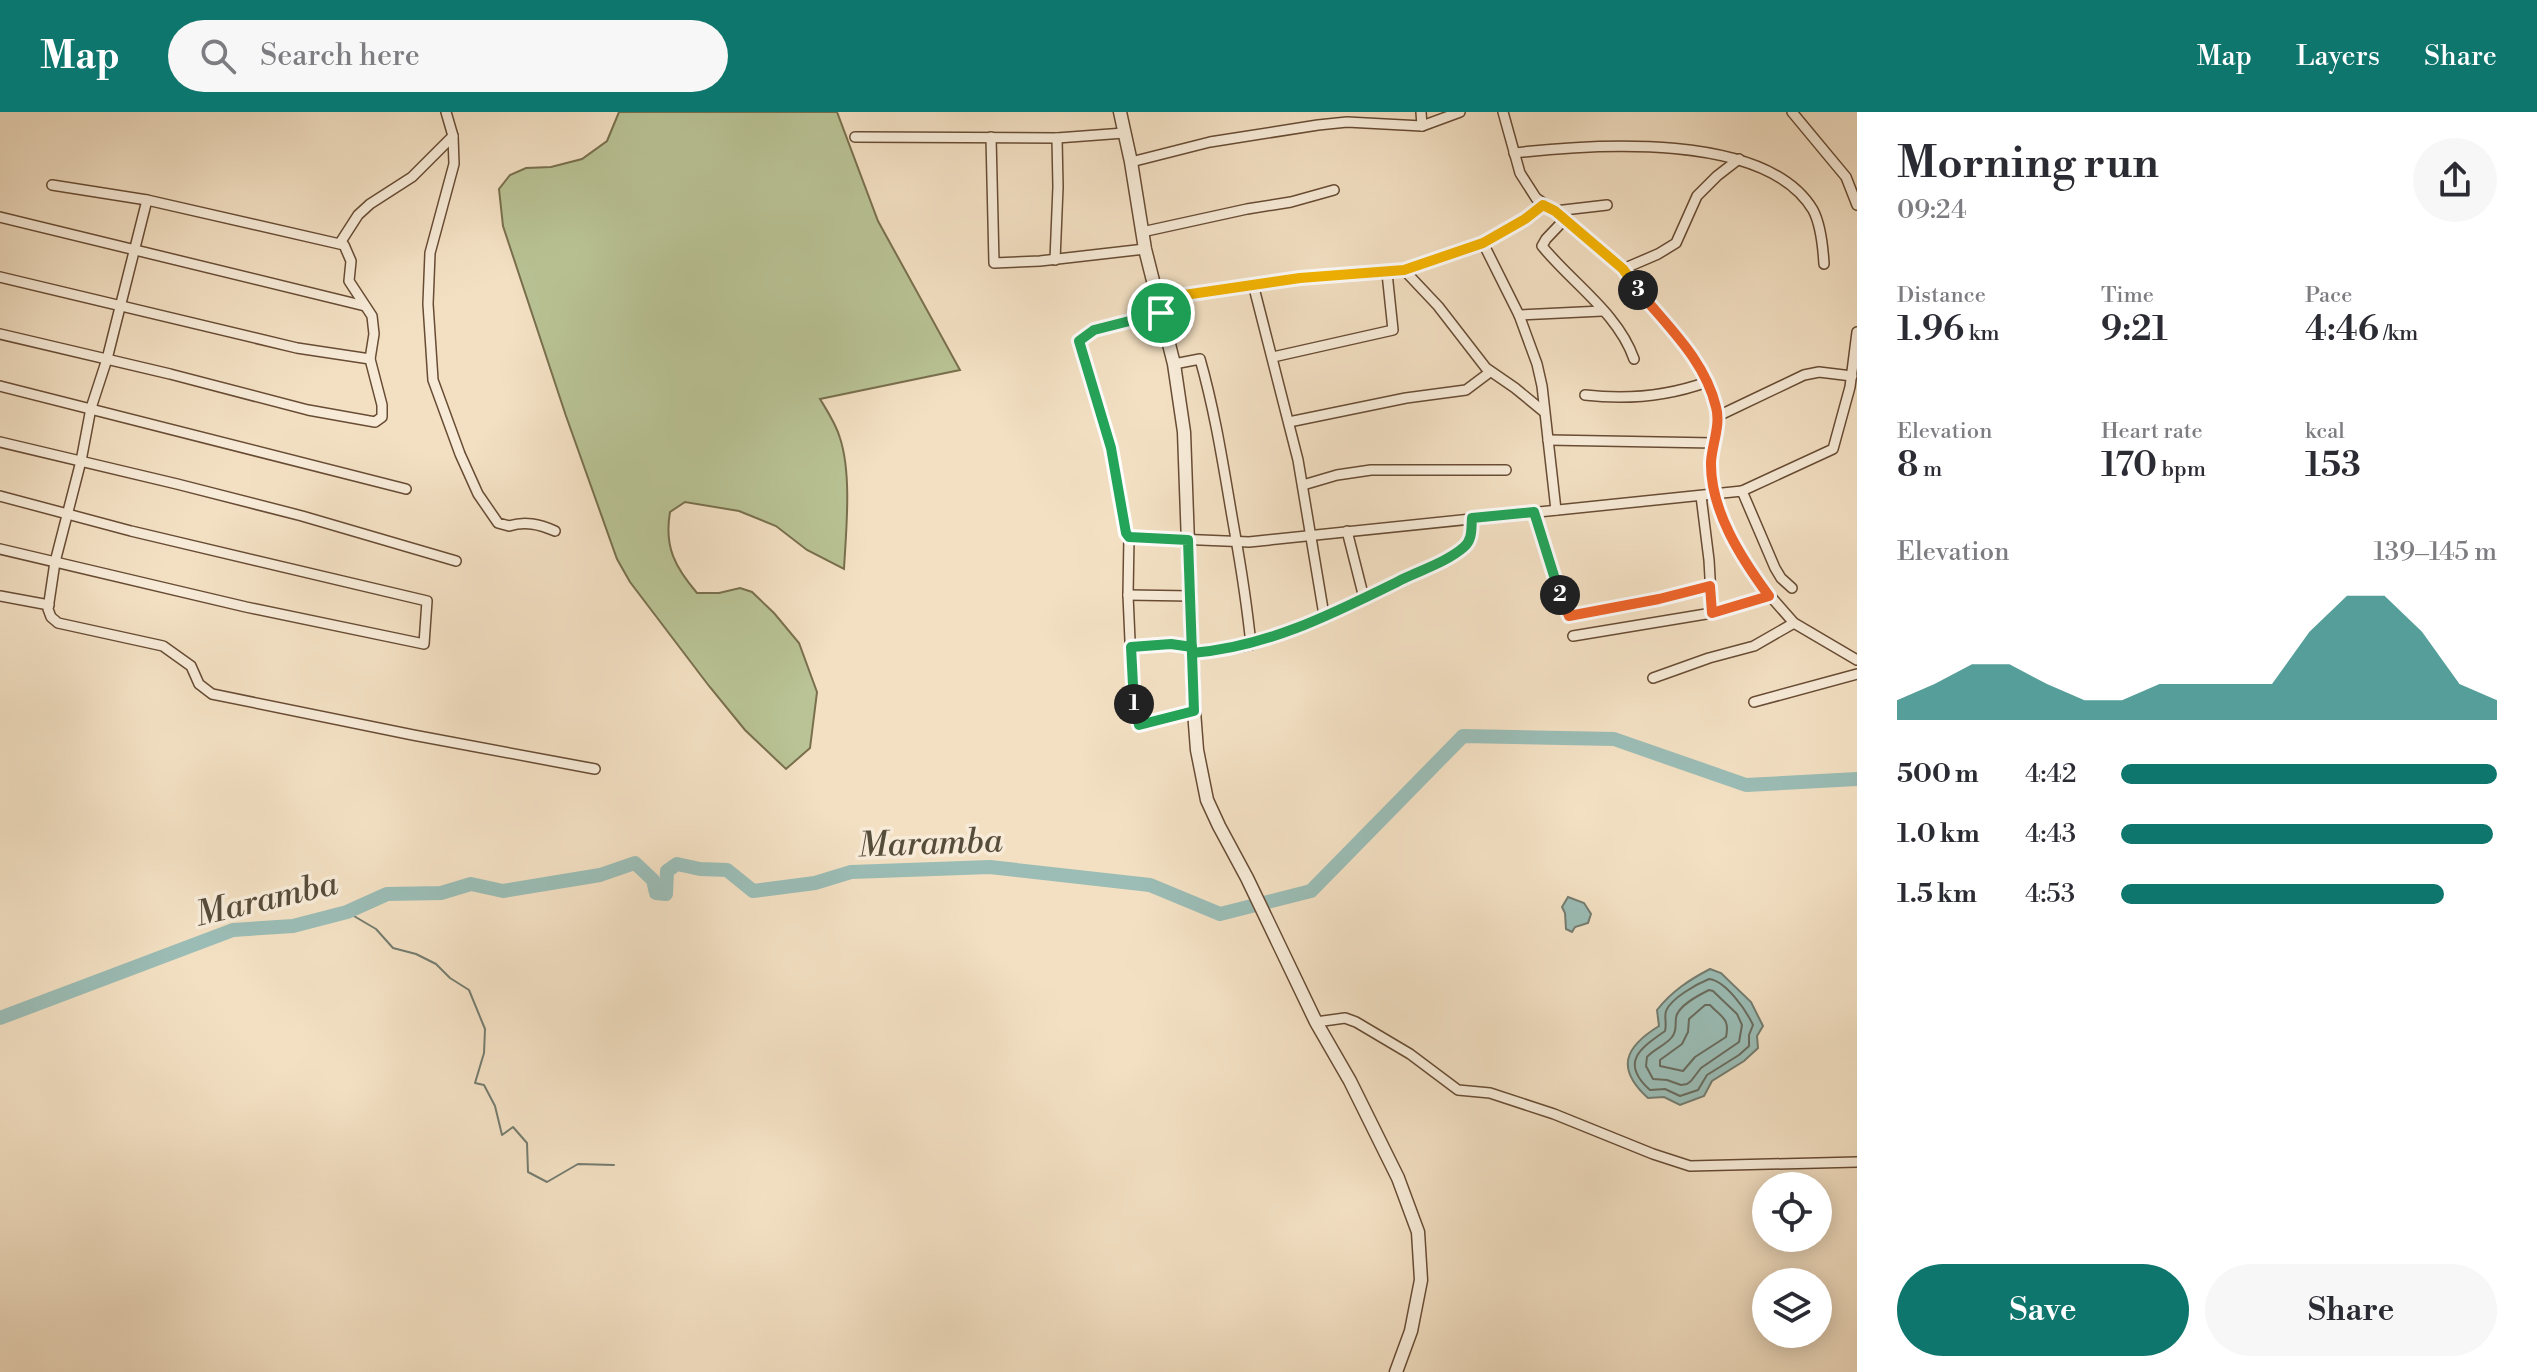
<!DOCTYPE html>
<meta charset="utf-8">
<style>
:root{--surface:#fff;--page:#f7f7f7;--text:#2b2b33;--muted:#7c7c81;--accent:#0f766e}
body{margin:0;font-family:"Libre Bodoni",serif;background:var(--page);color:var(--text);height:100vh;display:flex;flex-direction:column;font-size:30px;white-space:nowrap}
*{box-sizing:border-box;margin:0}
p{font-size:26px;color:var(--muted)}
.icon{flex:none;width:44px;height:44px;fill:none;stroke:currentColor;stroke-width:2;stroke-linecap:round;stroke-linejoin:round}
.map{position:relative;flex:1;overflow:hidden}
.details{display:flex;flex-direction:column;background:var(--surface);width:680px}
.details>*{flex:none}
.buttons{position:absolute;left:1752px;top:1060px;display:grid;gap:16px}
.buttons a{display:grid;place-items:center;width:80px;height:80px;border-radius:50%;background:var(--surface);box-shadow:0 4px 20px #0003;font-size:40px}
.pin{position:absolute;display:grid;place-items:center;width:68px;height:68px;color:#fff;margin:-34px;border:4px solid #fff;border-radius:50%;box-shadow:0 2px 8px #0007}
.km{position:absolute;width:40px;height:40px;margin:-20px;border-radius:50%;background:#222;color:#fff;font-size:22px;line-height:40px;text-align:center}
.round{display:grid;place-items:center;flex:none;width:84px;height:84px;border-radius:42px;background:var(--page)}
.summary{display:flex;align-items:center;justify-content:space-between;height:136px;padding:0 40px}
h1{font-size:44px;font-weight:600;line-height:60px}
.stats{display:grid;grid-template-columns:repeat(3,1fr);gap:12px;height:136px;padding:8px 40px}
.stats div{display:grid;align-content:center}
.stats b{font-size:34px;font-weight:600}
.stats small{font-size:22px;font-weight:400}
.stats p{font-size:22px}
.chart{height:224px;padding:16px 40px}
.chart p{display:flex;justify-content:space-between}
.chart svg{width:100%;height:144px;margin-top:8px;fill:var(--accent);opacity:.7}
.button{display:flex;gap:16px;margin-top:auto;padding:16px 40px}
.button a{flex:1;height:92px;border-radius:48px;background:var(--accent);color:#fff;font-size:32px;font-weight:600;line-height:92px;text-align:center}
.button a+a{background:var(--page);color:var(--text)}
ul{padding:0 40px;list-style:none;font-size:26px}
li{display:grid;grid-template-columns:128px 96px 1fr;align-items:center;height:60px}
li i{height:20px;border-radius:10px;background:var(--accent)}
header{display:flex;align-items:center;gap:48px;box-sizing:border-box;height:112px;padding:0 40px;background:var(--accent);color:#fff}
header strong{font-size:38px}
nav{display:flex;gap:44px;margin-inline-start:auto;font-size:28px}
.search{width:560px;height:72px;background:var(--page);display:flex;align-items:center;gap:20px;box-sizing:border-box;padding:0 28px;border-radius:44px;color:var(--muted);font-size:30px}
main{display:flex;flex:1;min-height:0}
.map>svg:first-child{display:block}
.green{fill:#b9c395;stroke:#796f4d;stroke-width:2}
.water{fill:#9bbdb6;stroke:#747c6f;stroke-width:2}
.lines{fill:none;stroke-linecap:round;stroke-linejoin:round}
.shore{stroke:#6a6c5e;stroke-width:2}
.stream{stroke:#747c6f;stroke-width:2}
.river{stroke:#9bbdb6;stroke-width:14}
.minor-casing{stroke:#684c34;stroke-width:12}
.tertiary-casing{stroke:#684c34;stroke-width:15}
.minor{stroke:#f7ebd8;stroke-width:9}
.tertiary{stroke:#f7ebd8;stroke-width:12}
.split-1-casing{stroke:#fff;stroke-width:16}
.split-2-casing{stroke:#fff;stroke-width:16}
.split-3-casing{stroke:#fff;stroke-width:16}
.split-4-casing{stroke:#fff;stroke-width:16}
.split-1{stroke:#22a559;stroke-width:10}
.split-2{stroke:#22a559;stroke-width:10}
.split-3{stroke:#f0652b;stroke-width:10}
.split-4{stroke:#f5b400;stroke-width:10}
.labels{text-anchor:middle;stroke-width:7;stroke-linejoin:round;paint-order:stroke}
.water-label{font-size:34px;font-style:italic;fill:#564c3a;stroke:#f7ebd8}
</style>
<header>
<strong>Map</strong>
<div class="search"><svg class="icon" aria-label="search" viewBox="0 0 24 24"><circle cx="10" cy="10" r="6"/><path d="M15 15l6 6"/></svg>Search here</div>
<nav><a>Map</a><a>Layers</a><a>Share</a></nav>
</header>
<main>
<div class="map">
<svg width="1857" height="1260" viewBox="0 0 1857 1260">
<rect width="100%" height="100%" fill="#f3e0c3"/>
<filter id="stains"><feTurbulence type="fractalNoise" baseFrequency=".0025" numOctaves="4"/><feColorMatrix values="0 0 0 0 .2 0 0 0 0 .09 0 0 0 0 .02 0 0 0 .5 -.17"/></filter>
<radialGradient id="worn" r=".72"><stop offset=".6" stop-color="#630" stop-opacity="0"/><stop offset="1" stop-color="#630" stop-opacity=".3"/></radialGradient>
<path class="green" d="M619 0H837L878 109 960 258 820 287C828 300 836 312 840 326 852 363 846 419 844 457L807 438 776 414 739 399 685 390 670 400C664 435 675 455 697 481H719L740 476 752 480 774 501 799 531 817 580 810 636 786 657 745 618 709 574 630 470 617 447 566 304 503 114 499 77 510 63 526 56 551 55 582 47 607 29Z"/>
<g class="water">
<polygon points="1568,785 1584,791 1591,802 1588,811 1575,815 1572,820 1566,817 1565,801 1562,795"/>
<path d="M1710 857 1721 861 1751 890 1763 914 1757 924 1758 936 1744 949 1712 969 1704 984 1680 993 1664 985 1648 986C1615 956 1625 935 1659 914L1657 898C1672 879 1689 868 1710 857Z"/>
</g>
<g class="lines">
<g class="shore">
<path d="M1709 867C1726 869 1746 898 1753 913L1749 923V934L1739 943 1707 963 1698 978 1680 984 1665 977 1650 978C1619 950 1641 936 1665 919 1667 912 1664 905 1666 899 1671 886 1697 872 1709 867Z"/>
<path d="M1709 878 1713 879 1737 902 1742 913 1739 930 1701 956 1691 969 1687 972 1681 973 1667 968 1653 967 1646 954 1647 945C1654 937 1666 933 1672 925 1677 919 1675 914 1676 906 1677 894 1699 883 1709 878Z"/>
<path d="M1705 893H1710C1722 906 1730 906 1726 925L1695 945 1683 959 1660 954V948L1682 932 1688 920 1689 907Z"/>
</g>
<polyline class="stream" points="347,800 376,817 393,836 416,842 436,852 450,866 469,878 485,917 484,941 475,971 484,973 495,994 502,1023 513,1015 527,1031 528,1060 547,1070 578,1052 614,1053"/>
<polyline class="river" points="0,906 233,818 293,814 347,800 387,782 441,781 471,772 503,779 600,763 635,751 653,768 656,781 666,782 667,759 677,752 700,757 727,758 753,779 815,771 851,760 990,755 1150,773 1220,802 1311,779 1463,624 1614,627 1746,673 1857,667"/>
<defs>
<g id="minor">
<path d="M446 0 453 24 454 52 430 141 428 192 433 268 460 342 478 382 498 411 509 414C525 409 539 412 555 419"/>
<polyline points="1421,0 1422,14"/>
<polyline points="1503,0 1520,61 1536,86 1555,99 1623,157 1692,243 1704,263 1718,304 1711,348 1715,382 1728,421 1765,478 1794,511 1857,548"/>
<polyline points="1792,0 1846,65 1857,93"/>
<polyline points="855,25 1057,26 1124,21"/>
<polyline points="991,25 994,151 1040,149 1145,137"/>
<path d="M1514 41C1592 32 1766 19 1813 98 1821 113 1823 135 1824 152"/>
<polyline points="1131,50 1210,30 1318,13 1347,10 1422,14 1460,0"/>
<polyline points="147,88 107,247 91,296 81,349 55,450 48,497 51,505 58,511 163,534 191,554 199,572 212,582 413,623 595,657"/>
<polyline points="1555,99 1607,93"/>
<polyline points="0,105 365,194"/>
<path d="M1565 107 1546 127 1542 134C1572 171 1618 201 1634 247"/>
<polyline points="1142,120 1247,97 1291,90 1334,78"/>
<polyline points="340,131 358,103 370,92 412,65 453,24"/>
<polyline points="1483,131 1519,203 1537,252 1542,274 1556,398"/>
<polyline points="1055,148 1058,75 1057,26"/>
<polyline points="1623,157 1658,142 1676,131 1697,84 1717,64 1739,47"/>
<polyline points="1404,158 1438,194 1486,256 1515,276 1543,299"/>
<polyline points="0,165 297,236 370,247"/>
<polyline points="1253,172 1298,348 1324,503"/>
<polyline points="1157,187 1300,166 1404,158 1483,131 1525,107 1543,93"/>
<polyline points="1161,201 1094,218 1079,229 1111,336 1124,414 1129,425 1249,430 1742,379 1775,456 1781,466 1792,476"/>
<polyline points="1519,203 1602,199"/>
<polyline points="0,222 170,262 308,298 375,310 382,305 382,293 370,247 374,222 372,204 349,169 351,149 344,133 147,88 52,73"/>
<polyline points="1273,245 1393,218 1387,161"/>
<path d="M1174 252 1200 247C1216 303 1224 359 1234 416 1241 455 1247 493 1251 533"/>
<polyline points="0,274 406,377"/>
<path d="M1585 283C1627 288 1668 284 1707 270"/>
<polyline points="1718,304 1804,263 1819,260 1852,264"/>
<polyline points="1289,310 1406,286 1466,278 1490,260"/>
<polyline points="1548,328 1714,331"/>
<polyline points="0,330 177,372 302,404 456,449"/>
<polyline points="1303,373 1337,363 1371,358 1506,358"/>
<polyline points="1742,379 1833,337 1850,275 1857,220"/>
<polyline points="0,384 131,419 427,489 424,532 246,495 0,437"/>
<polyline points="1701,384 1709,448 1712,501"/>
<polyline points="1534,400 1561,487 1569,504 1659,487 1710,474"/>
<polyline points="1347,419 1364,486"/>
<polyline points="1129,425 1128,483 1132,574 1137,610 1139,613 1194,599"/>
<polyline points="1128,483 1191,484"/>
<polyline points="0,484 49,493"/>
<polyline points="1573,524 1712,501 1769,484"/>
<polyline points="1131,535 1171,532 1192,535"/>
<path d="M1192 541C1212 539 1233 538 1253 532 1284 522 1455 451 1468 430 1473 423 1471 414 1472 406"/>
<polyline points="1653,566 1709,546 1754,534 1794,511"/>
<polyline points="1754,590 1857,562"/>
<polyline points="1316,910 1345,906 1356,910 1410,942 1458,978 1490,981 1554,1002 1653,1042 1690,1054 1857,1050"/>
</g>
<polyline id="tertiary" points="1120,0 1131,50 1145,137 1174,252 1184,320 1194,599 1197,638 1207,688 1219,714 1247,766 1316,910 1350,969 1398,1066 1418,1120 1421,1168 1411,1219 1396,1260"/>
</defs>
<use href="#minor" class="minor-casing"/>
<use href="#tertiary" class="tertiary-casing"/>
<use href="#minor" class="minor"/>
<use href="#tertiary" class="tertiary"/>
</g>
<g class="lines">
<defs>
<polyline id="split-1" points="1134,592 1139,613 1194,599 1188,428 1129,425 1126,421 1111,336 1079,229 1094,218 1161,201"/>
<path id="split-2" d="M1134 592 1131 535 1171 532 1192 535V541C1269 535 1336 500 1405 466 1424 457 1448 449 1464 435 1473 427 1471 416 1472 406L1534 400 1560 483"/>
<path id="split-3" d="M1560 483 1569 504 1659 487 1710 474 1712 501 1769 484C1741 446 1710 398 1711 350 1712 332 1721 313 1716 295 1705 248 1667 214 1638 178"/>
<polyline id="split-4" points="1161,201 1157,187 1300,166 1404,158 1483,131 1525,107 1543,93 1555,99 1623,157 1638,178"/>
</defs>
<use href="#split-1" class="split-1-casing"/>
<use href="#split-2" class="split-2-casing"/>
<use href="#split-3" class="split-3-casing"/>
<use href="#split-4" class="split-4-casing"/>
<use href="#split-1" class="split-1"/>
<use href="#split-2" class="split-2"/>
<use href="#split-3" class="split-3"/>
<use href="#split-4" class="split-4"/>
</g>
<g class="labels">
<g class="water-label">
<text transform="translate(930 730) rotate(-2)" y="12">Maramba</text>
<text transform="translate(266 786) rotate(-13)" y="12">Maramba</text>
</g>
</g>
<rect width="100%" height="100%" filter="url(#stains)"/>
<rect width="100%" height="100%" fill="url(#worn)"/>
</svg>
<div class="buttons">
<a><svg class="icon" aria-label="locate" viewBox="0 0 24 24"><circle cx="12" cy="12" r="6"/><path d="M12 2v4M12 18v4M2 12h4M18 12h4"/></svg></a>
<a><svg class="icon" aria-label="layers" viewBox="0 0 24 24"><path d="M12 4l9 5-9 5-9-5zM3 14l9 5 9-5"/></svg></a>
</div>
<div class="pin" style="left:1161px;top:201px;background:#1e9e55"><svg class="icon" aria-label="arrive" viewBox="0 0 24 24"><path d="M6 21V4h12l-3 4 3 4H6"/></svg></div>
<b class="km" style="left:1134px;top:592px">1</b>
<b class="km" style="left:1560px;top:483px">2</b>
<b class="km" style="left:1638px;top:178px">3</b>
</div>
<section class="details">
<div class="summary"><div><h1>Morning run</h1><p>09:24</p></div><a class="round"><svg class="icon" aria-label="share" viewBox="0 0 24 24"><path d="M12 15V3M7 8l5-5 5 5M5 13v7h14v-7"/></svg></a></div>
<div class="stats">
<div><p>Distance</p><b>1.96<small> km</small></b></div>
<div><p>Time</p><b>9:21</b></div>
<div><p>Pace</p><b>4:46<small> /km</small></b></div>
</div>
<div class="stats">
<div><p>Elevation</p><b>8<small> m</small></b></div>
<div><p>Heart rate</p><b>170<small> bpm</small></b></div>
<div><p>kcal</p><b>153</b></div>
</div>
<div class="chart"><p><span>Elevation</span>139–145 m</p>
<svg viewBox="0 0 160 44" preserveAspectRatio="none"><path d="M0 44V38L10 33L20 27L30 27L40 33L50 38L60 38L70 33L80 33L90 33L100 33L110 17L120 6L130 6L140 17L150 33L160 38V44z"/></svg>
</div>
<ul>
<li><b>500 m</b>4:42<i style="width:100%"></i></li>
<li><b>1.0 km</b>4:43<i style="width:99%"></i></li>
<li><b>1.5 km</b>4:53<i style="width:86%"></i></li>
</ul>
<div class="button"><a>Save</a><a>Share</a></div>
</section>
</main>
